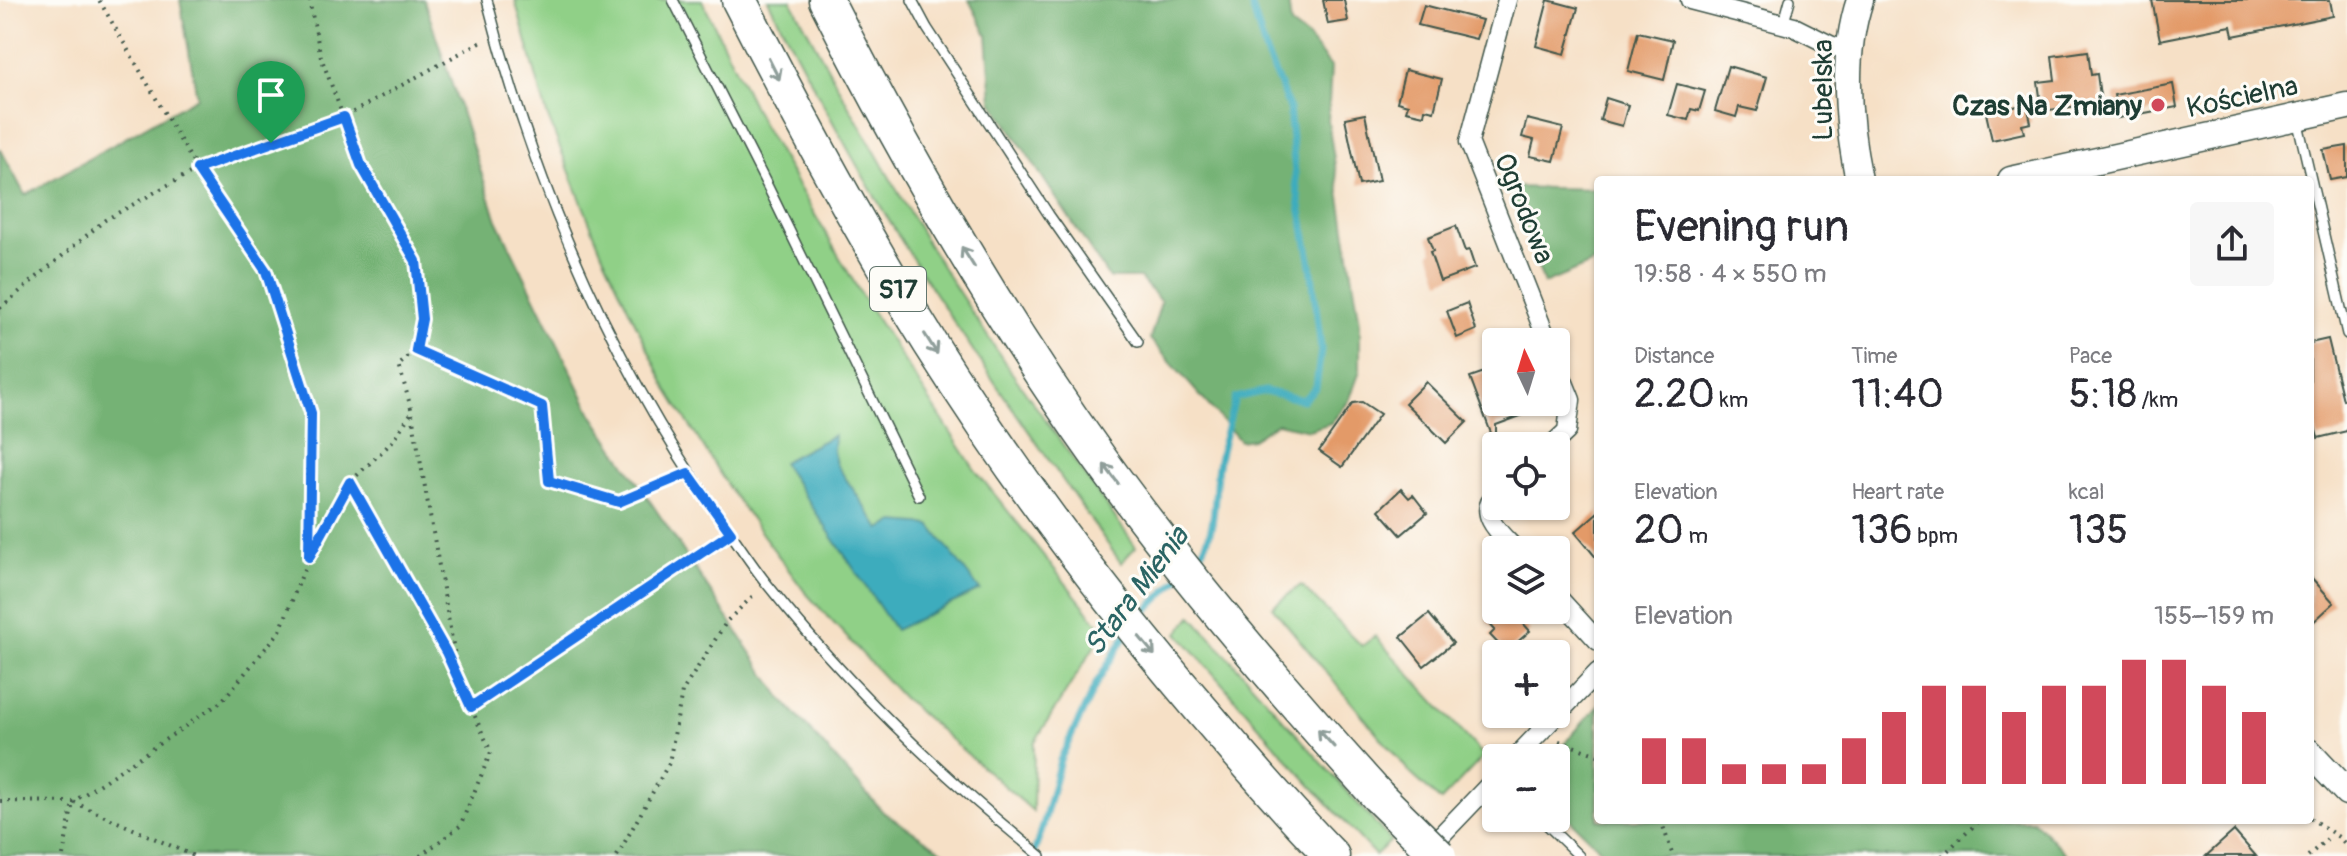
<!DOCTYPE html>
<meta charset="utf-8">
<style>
:root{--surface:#fff;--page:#f7f7f7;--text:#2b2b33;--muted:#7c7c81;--accent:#d1495b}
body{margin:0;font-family:Pangolin,sans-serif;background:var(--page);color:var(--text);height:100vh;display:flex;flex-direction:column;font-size:30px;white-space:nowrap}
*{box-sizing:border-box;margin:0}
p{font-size:26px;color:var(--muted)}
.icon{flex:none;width:44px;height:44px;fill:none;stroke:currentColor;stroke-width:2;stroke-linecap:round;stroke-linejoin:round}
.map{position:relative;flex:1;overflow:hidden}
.details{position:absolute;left:1594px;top:176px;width:720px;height:648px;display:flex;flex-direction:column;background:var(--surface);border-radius:8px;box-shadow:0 2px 6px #0004}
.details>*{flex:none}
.needle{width:52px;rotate:356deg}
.buttons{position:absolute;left:1482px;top:328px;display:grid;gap:16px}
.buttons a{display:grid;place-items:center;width:88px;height:88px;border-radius:8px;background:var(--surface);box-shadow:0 2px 6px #0004;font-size:40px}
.pin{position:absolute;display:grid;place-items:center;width:68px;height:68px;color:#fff;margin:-82px -34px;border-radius:50% 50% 50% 0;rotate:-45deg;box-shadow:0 0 8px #0007}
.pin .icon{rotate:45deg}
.round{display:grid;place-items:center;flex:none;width:84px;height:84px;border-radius:8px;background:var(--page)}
.head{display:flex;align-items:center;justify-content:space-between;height:136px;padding:0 40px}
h1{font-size:44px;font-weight:600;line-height:60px}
.stats{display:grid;grid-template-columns:repeat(3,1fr);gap:12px;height:136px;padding:8px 40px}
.stats div{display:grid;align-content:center}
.stats b{font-size:40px;font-weight:600}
.stats small{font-size:22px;font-weight:400}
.stats p{font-size:22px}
.chart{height:224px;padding:16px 40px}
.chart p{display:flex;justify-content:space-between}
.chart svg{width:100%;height:144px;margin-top:8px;stroke:var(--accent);stroke-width:6}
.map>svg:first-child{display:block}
.green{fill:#90d087;stroke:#58865e;stroke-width:2}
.forest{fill:#74b274;stroke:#4a7854;stroke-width:2}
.water{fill:#3eacbd;stroke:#2e7478;stroke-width:2}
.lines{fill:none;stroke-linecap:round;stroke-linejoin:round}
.stream{stroke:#3eacbd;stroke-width:7}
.building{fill:#e39a68}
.lane-casing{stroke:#3f554a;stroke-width:12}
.street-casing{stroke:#3f554a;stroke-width:21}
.secondary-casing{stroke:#3f554a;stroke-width:29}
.highway-casing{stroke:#3f554a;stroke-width:37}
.path{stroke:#3f554a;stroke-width:4;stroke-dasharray:2 6;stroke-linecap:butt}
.lane{stroke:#fff;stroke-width:9}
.street{stroke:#fff;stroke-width:18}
.secondary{stroke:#fff;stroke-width:26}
.highway{stroke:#fff;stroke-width:34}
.highway-bridge-casing{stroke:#3f554a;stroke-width:37;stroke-linecap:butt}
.highway-bridge{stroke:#fff;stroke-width:34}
.oneway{stroke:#8f9e9a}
.route-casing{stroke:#fff;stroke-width:16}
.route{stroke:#1a73e8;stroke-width:10}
.poi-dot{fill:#d1495b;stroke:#fdfcf7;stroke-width:3}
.labels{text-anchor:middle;stroke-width:6;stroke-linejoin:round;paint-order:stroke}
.shield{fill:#fdfcf7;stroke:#62766e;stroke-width:2}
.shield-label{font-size:26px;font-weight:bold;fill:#1f3d34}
.street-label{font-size:28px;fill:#1f3d34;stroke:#fdfcf7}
.poi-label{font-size:28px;font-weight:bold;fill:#1f3d34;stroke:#fdfcf7;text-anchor:end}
.water-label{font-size:30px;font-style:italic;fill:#2a6464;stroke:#fdfcf7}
</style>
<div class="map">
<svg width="2347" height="856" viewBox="0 0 2347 856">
<rect width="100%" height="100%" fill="#fdfcf7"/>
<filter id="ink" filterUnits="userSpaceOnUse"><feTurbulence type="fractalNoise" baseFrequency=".0125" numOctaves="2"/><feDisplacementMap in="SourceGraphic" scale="16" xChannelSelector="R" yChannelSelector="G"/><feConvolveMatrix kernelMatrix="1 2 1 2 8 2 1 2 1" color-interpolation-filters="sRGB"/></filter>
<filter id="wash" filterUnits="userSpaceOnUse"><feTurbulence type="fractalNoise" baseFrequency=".006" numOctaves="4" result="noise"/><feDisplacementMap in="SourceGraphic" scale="32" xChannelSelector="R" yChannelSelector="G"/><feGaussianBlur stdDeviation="1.8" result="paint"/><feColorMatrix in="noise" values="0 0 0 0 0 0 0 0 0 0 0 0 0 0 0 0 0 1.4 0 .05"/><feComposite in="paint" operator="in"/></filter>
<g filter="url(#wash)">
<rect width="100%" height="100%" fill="#f6e0c6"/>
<g class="green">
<polygon points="515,0 702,0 760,120 862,296 975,470 1104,631 1034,743 1033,811 903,698 805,592 732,493 667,389 602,253 547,115"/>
<path d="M768 0H791L842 94 930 248 1007 366 1136 547 1121 563C1051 463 980 364 914 261 861 177 814 88 768 0Z"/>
<polygon points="1301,585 1362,646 1375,636 1484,756 1441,801 1411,774 1272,607"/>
<polygon points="1192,616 1391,841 1375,855 1299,772 1178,633"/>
</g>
<g class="forest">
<polygon points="180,0 424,0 497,220 592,414 782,699 883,812 950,856 0,856 0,148 25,195 197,97"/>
<polygon points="969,0 1288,0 1291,25 1307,37 1331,67 1328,121 1360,323 1360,371 1349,401 1331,423 1309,430 1277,423 1252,439 1240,441 1150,339 1161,302 1140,278 1109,278 992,101 987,35"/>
<polygon points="1509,187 1598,189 1598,261 1544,284"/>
<polygon points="1598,706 1598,820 2033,820 2068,856 1607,856 1556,806 1556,758 1551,758"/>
</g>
<polygon class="water" points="834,435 833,451 836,464 880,529 895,522 930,525 980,590 895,630 782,462"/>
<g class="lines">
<g class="stream">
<path d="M1193 563C1220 536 1212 494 1219 460 1223 439 1230 419 1235 398L1265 391 1303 400 1316 387 1321 349 1311 265 1296 184 1289 107 1266 53 1250 0"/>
<polyline points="1137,620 1179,578"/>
<polyline points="1033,856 1043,826 1060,760 1096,684 1127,633"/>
</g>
</g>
<g id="blocks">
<g class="building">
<polygon points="1323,0 1344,0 1348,21 1328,24"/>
<polygon points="1548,0 1578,8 1565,54 1536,46"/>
<polygon points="2152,0 2330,0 2333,16 2233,36 2231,26 2160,40"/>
<polygon points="1424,5 1482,20 1476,39 1418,25"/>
<polygon points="1638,32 1673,40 1664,80 1628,71"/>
<polygon points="2088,51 2091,75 2097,74 2101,103 2042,111 2038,82 2055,80 2052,56"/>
<polygon points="1728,66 1767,77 1757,111 1739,107 1736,117 1715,111"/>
<polygon points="1405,70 1442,79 1434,111 1425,109 1424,115 1406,111 1408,105 1397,102"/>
<polygon points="1677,84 1705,91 1699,111 1691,109 1688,120 1668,115"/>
<polygon points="2173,84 2177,107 2118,118 2114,95"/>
<polygon points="1606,98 1628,105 1622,126 1600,120"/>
<polygon points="2027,104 2031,123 2022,125 2024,133 1992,140 1986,113"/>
<polygon points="1365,114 1379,181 1359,185 1345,118"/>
<polygon points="1527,119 1563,128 1554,161 1530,156 1534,140 1522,137"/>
<polygon points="2347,146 2347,177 2330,180 2323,150"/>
<polygon points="1456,226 1465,251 1469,250 1475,268 1440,281 1430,252 1433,251 1428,237"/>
<polygon points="1467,303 1476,330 1457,338 1447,311"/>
<polygon points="2328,339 2343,400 2347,399 2347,431 2318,438 2310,407 2310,343"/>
<polygon points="1496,368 1496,402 1552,402 1553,404 1496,425 1496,440 1494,441 1470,377"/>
<polygon points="1426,382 1467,422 1446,443 1405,403"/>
<polygon points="1362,402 1380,414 1342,467 1319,451 1353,403"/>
<polygon points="1401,489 1409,498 1413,495 1427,513 1401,535 1379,510"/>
<polygon points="1598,512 1598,560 1575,532"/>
<polygon points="2310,576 2334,603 2310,625"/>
<polygon points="1500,610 1536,610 1522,622 1530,631 1506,652 1490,635 1495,630 1487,621"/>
<polygon points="1429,614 1453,643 1424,666 1401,637"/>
<polygon points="2234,831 2256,856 2206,856"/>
</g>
</g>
</g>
<g filter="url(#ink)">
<use href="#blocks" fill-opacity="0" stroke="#3f554a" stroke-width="2"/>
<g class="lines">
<defs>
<g id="lane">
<path d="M487 0C535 188 613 367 725 525 739 545 752 565 767 584 847 685 941 775 1041 856"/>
<polyline points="673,0 768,187 919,496"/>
<polyline points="912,0 927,28 1049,215 1138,342"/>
<polyline points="1783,26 1790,0"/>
<polyline points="2297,119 2347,334"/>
<polyline points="1540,818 1579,856"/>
</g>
<g id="street">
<polyline points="1507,0 1469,142 1548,342"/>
<polyline points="1690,0 1794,27 1830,45 1849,51"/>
<polyline points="1551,446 1567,431 1571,400 1556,363"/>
<path d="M1496 495C1475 514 1503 536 1516 550"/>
<polyline points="1556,595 1598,641"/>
<polyline points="1515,758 1598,672"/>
<polyline points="1426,851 1496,778"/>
</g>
<g id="secondary">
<path d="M1859 180C1847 122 1841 57 1860 0"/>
<polyline points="2011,180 2347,106"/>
<polyline points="2310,753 2347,792"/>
</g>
<g id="highway">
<path d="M739 0C798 116 861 232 930 343 1017 481 1116 612 1223 735 1258 776 1294 817 1332 856"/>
<path d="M826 0C907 159 996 314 1100 459 1185 577 1280 688 1378 796"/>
</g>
</defs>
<use href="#lane" class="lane-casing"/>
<use href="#street" class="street-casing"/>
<use href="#secondary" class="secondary-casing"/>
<use href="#highway" class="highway-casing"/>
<g class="path">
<polyline points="309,0 321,57 361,165 416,261 422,319 416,350 399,365 412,412 391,443 350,482 310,554"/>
<polyline points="0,308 105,220 197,169 344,117 484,40"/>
<polyline points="416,350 542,406 549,481 619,502 674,479"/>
<polyline points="412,414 458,673"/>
<polyline points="351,483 446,652 491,752 460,826 420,856"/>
<polyline points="471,707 718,542"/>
<polyline points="1559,741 1598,755"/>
<polyline points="0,801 73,802 221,702 280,631 309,557 311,413 266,271 197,169 99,0"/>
<polyline points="2310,818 2340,838 2347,846"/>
<polyline points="1661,820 1673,856"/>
<polyline points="63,856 73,802 194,856"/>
<polyline points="617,856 669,763 682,692 727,621 756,593"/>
<polyline points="1942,856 1980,820"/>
<polyline points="2308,856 2327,839"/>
</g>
<use href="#lane" class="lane"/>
<use href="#street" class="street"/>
<use href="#secondary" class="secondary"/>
<use href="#highway" class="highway"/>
<defs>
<polyline id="highway-bridge" points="1378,796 1439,856"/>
</defs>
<use href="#highway-bridge" class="highway-bridge-casing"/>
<use href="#highway-bridge" class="highway-bridge"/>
</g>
<defs><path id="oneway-shaft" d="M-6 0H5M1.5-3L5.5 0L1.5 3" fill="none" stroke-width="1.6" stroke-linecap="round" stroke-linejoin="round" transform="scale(2)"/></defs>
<g class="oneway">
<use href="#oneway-shaft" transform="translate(774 69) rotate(63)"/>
<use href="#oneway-shaft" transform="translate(968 257) rotate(-122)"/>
<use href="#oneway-shaft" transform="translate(931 344) rotate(58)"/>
<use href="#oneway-shaft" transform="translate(1111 474) rotate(-127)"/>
<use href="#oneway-shaft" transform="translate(1147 646) rotate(50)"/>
<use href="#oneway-shaft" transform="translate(1326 738) rotate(-132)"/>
</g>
</g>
<g class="lines" filter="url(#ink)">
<defs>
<polygon id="route" points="344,117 361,165 416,261 422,319 416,350 542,406 549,481 619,502 688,473 731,533 471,707 446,652 350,482 309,557 311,413 266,271 197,169"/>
</defs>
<use href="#route" class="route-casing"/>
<use href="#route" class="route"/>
</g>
<circle class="poi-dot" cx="2158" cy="105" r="8"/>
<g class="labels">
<rect class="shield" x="870" y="267" width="56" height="44" rx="6"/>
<g class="shield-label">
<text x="898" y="298">S17</text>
</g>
<g class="street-label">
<text transform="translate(1822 90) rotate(-90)" y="10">Lubelska</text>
<text transform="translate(2242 96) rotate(-12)" y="10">Kościelna</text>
<text transform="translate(1525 208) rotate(68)" y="10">Ogrodowa</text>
</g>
<g class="poi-label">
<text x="2142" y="115">Czas Na Zmiany</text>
</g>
<g class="water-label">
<text transform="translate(1136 591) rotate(-53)" y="10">Stara Mienia</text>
</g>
</g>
</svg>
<div class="buttons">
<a><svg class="needle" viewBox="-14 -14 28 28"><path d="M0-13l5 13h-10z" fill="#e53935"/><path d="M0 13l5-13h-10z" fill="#7c7c81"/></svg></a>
<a><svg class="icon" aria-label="locate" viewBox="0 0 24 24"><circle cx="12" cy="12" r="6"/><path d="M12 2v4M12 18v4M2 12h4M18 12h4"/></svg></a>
<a><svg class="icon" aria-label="layers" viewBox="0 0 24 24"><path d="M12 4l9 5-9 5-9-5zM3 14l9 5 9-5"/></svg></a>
<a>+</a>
<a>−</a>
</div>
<div class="pin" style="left:271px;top:143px;background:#1e9e55"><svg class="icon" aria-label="arrive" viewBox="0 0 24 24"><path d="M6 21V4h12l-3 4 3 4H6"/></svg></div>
<section class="details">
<div class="head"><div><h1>Evening run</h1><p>19:58 · 4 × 550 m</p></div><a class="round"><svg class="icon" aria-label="share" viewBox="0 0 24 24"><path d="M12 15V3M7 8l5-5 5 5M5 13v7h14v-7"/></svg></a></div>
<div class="stats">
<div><p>Distance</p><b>2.20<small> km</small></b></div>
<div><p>Time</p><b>11:40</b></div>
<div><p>Pace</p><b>5:18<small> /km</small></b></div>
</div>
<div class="stats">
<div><p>Elevation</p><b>20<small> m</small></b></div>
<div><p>Heart rate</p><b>136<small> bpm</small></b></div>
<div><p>kcal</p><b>135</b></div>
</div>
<div class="chart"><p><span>Elevation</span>155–159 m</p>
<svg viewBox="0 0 160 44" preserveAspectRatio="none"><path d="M5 44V30M15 44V30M25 44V38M35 44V38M45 44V38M55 44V30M65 44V22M75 44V14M85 44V14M95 44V22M105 44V14M115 44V14M125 44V6M135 44V6M145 44V14M155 44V22"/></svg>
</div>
</section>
</div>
